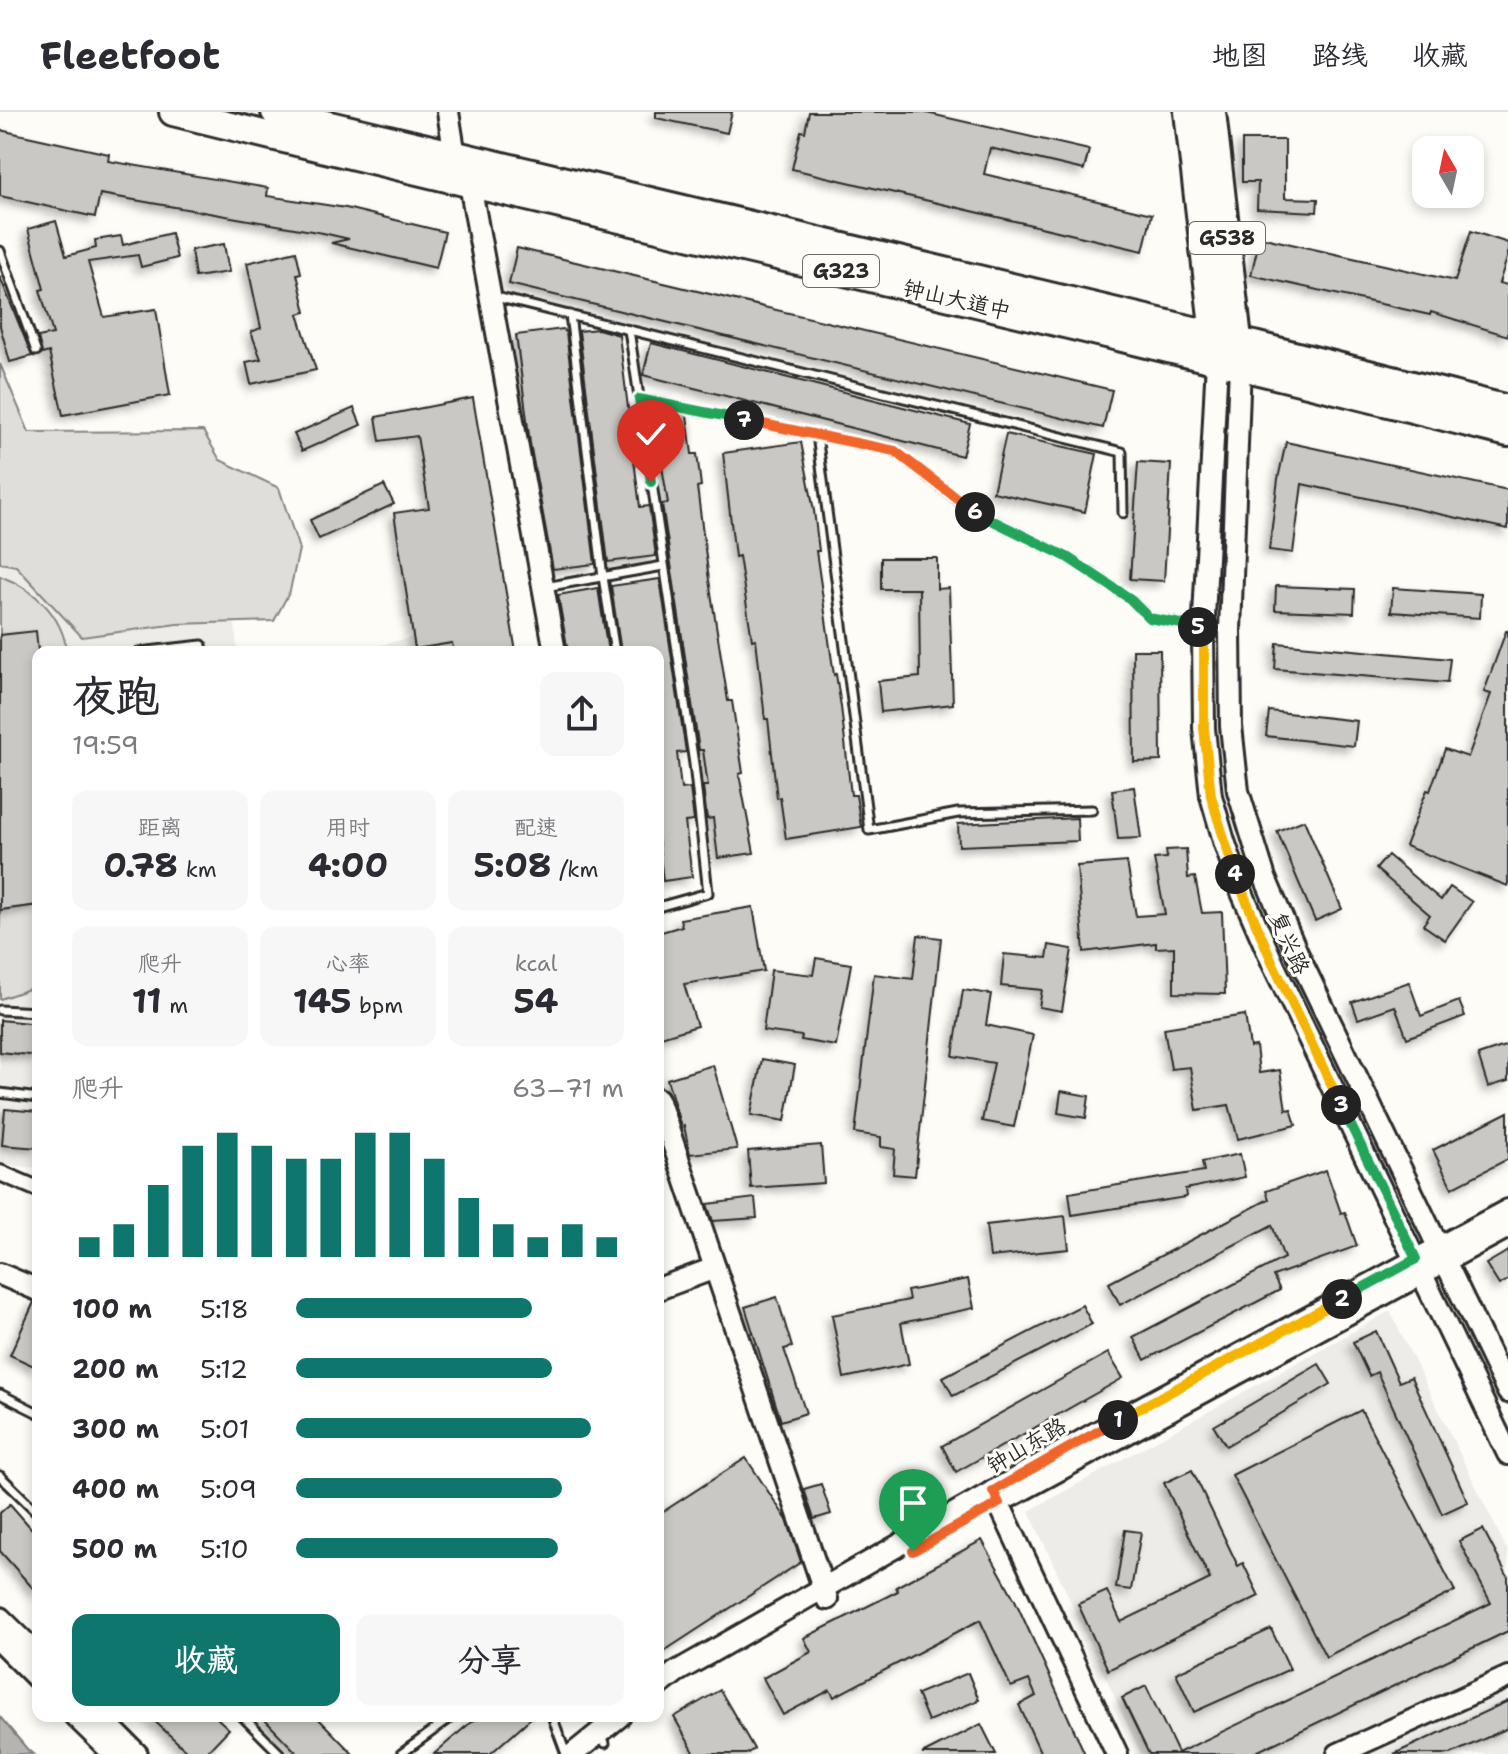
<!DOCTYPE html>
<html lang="zh">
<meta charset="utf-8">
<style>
:root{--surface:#fff;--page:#f7f7f7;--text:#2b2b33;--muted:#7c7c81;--line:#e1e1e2;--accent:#0f766e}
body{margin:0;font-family:"Shantell Sans","LXGW WenKai TC",sans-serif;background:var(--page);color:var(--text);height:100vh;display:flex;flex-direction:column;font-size:30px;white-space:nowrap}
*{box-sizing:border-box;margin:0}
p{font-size:26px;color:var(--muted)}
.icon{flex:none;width:44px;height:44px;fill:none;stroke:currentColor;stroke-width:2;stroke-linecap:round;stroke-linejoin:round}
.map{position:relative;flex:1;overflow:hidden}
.drawer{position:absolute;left:32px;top:534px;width:632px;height:1076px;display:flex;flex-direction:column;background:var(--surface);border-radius:16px;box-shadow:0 4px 12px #0003}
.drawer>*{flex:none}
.needle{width:52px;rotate:351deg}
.tools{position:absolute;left:1412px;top:24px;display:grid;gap:16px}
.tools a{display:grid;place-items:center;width:72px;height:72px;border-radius:16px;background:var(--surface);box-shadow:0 4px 12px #0003;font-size:40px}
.pin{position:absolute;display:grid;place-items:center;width:68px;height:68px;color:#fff;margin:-82px -34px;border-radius:50% 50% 50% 0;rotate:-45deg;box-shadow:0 0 8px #0007}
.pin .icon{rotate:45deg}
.km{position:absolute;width:40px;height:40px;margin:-20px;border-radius:50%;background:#222;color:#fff;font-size:22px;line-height:40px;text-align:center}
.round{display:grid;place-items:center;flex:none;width:84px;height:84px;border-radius:16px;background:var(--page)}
.overview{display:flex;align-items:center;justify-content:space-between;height:136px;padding:0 40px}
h1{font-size:44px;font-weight:700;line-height:60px}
.stats{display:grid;grid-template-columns:repeat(3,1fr);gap:12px;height:136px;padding:8px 40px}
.stats div{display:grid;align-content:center;border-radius:16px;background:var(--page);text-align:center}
.stats b{font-size:34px;font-weight:700}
.stats small{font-size:22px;font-weight:400}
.stats p{font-size:22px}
.chart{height:224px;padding:16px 40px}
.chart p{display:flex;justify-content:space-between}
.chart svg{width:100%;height:144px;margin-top:8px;stroke:var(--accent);stroke-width:6}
.primary-button{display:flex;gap:16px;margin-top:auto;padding:16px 40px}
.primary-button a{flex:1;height:92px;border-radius:16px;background:var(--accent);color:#fff;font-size:32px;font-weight:700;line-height:92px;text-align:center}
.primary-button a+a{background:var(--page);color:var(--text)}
ul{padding:0 40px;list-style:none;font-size:26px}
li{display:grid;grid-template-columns:128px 96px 1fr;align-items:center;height:60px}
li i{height:20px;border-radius:10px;background:var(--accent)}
header{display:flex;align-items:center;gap:48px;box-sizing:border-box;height:112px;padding:0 40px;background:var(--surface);border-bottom:2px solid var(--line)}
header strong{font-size:38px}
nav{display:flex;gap:44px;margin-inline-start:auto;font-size:28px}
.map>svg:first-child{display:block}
.built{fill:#edece8}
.green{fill:#dfdeda;stroke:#858482;stroke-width:2}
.water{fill:#b5b4b1;stroke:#7e7d7b;stroke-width:2}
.building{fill:#c9c8c4;stroke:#2b2b2b;stroke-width:2;filter:url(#shadow)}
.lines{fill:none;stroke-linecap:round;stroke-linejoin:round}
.lane-casing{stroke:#2b2b2b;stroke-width:13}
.street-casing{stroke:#2b2b2b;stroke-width:20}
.secondary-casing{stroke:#2b2b2b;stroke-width:26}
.highway-casing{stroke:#2b2b2b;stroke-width:32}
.lane{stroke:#fdfcf7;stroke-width:7}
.street{stroke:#fdfcf7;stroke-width:14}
.secondary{stroke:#fdfcf7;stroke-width:20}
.highway{stroke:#fdfcf7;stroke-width:26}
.split-1-casing{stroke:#fff;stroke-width:16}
.split-2-casing{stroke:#fff;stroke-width:16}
.split-3-casing{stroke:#fff;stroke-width:16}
.split-4-casing{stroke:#fff;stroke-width:16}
.split-5-casing{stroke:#fff;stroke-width:16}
.split-6-casing{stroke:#fff;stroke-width:16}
.split-7-casing{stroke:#fff;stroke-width:16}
.split-8-casing{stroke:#fff;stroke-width:16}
.split-1{stroke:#f0652b;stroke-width:10}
.split-2{stroke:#f5b400;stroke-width:10}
.split-3{stroke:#22a559;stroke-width:10}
.split-4{stroke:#f5b400;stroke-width:10}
.split-5{stroke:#f5b400;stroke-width:10}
.split-6{stroke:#22a559;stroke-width:10}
.split-7{stroke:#f0652b;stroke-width:10}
.split-8{stroke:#22a559;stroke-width:10}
.labels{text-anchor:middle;stroke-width:6;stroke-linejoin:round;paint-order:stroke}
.shield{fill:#fdfcf7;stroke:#6a6a68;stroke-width:2}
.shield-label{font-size:20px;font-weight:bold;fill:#2b2b2b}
.street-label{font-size:22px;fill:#2b2b2b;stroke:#fdfcf7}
</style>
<header>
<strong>Fleetfoot</strong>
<nav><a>地图</a><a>路线</a><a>收藏</a></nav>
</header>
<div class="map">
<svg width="1508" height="1642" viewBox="0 0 1508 1642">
<defs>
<filter id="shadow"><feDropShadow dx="-5" dy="5" stdDeviation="4" flood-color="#0004"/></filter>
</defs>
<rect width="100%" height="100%" fill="#fdfcf7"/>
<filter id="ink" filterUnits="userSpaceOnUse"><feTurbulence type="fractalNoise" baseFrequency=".0125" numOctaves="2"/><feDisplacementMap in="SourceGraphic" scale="16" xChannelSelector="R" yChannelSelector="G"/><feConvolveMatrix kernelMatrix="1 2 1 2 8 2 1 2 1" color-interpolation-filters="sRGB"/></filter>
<g filter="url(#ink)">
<g class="built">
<polygon points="0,451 16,454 82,525 177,512 235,511 237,540 38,540 38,1056 0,1052"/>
<polygon points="422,522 428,540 356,540"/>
<polygon points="1390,1199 1508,1440 1508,1642 1141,1642 1029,1399"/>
</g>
<g class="green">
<polygon points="0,252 29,320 203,319 220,348 279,376 299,437 290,479 274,509 177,512 82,525 16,454 0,451"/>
<path d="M0 464C34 477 62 502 67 540H38V874L0 887Z"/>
</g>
<polygon class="water" points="0,1605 28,1638 33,1642 0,1642"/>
<g class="building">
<polygon points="656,0 732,0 727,21 656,6"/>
<polygon points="809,0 922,0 1089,38 1084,58 990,36 984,62 1152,102 1143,139 792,57 801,19 805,20"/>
<polygon points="0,18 109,42 108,49 268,76 267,84 346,96 445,120 436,156 331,131 349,127 323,121 100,82 95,105 0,84"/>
<polygon points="1242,28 1285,28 1285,86 1318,87 1317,100 1257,97 1258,70 1242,70"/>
<polygon points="56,109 66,144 96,136 95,128 121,124 123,133 171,121 177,146 141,155 138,143 88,150 104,205 156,197 170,283 63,303 49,240 42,242 38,225 53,222 40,178 44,177 28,117"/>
<polygon points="1471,119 1508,131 1508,143 1499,171 1508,173 1508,224 1431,200 1430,203 1251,163 1260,125 1455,169"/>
<polygon points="224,132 229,160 195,165 191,138"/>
<polygon points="517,136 1112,278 1103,316 509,172"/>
<polygon points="296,139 301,161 297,162 306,200 298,202 316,258 251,272 246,250 261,247 251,220 261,216 247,151"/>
<polygon points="0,165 32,244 10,250 0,214"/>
<polygon points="563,217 566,221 595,452 553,457 530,331 516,223"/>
<polygon points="598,217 619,223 630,312 631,307 636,307 641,339 633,340 640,395 649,394 656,444 608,450 579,219"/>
<polygon points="651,231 970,312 962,344 643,263"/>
<polygon points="473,286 516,540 454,540 452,531 415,537 394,401 429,396 417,324 380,329 376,305"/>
<polygon points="354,296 361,313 302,339 294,322"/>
<polygon points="674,301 687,303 692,342 697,342 701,374 697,375 709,468 728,589 732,589 743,661 739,662 754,741 718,746 713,706 707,707 703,674 708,674 703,638 699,638 662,392 668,391 659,336 653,337 649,305"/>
<polygon points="1006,322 1097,342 1085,400 993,380"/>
<polygon points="801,330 814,399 819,439 816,439 834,563 836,562 841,595 851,683 856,683 861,715 786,727 780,685 777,686 768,607 765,607 756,527 752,528 739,444 735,445 723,341"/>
<polygon points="1286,330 1508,378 1508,417 1302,372 1293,441 1269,438 1278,367"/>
<polygon points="1138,350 1171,352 1164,469 1130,467"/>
<polygon points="384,373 394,392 319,427 310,408"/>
<polygon points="881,446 937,446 937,477 949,476 953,592 881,600 878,569 920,565 919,477 881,477"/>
<polygon points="660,467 686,640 677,641 681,677 690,676 694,709 685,710 692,765 663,769 658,726 658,540 621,540 611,474"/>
<polygon points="1276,474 1355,477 1354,501 1275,498"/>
<polygon points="598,476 608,540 568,540 558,483"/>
<polygon points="1393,476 1481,482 1480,506 1391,500"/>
<polygon points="36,519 38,539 38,793 0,798 0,523"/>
<polygon points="1506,519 1508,519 1508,774 1405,734 1427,678 1430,679 1445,637 1468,645 1491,582 1484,580"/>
<polygon points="1277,531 1450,547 1447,571 1275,557"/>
<polygon points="1133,538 1160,538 1161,649 1134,650"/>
<polygon points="1269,599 1357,609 1354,634 1266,624"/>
<polygon points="1134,675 1141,726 1118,727 1112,678"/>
<polygon points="1077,706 1078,729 959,734 958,712"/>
<polygon points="1304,708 1342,797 1315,809 1277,719"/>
<polygon points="1186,737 1188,766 1195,765 1202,801 1222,800 1225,882 1174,881 1174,835 1156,836 1156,831 1084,840 1077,754 1127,750 1136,804 1165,802 1154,747 1167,746 1166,738"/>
<polygon points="1388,743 1441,788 1450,775 1472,790 1445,828 1423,813 1430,803 1376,757"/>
<polygon points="753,795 764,859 684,872 697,914 658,926 658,821 682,814 680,807"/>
<polygon points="918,823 941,826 915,1064 893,1062 895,1037 881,1035 881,1025 855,1021 874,862 913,867"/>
<polygon points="1049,833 1072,837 1062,899 1039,895 1042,878 1001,874 1004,842 1047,846"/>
<polygon points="816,846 851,852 836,934 801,928 802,924 763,919 771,858 813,863"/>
<polygon points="1409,870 1421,904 1459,889 1465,904 1407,926 1395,894 1358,907 1352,890"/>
<polygon points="963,878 991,882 986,913 1033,923 1014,1015 982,1009 994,951 953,944"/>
<polygon points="1245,903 1250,935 1256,934 1259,961 1280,958 1286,998 1291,997 1296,1013 1238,1027 1229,993 1197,998 1190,955 1171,957 1164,916"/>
<polygon points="0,908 38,912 38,944 0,940"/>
<polygon points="1508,933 1508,969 1488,975 1478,943"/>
<polygon points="762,947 795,953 785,1009 751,1003"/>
<polygon points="713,953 737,1037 690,1042 684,1014 681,1015 667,967"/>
<polygon points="1061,979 1089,984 1086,1006 1058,1001"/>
<polygon points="5,997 38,1000 38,1036 2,1033"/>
<polygon points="1508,1000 1508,1047 1452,1076 1433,1038"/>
<polygon points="821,1033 824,1071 751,1076 748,1039"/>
<polygon points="1240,1042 1245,1065 1185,1077 1186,1085 1072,1103 1069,1081 1204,1059 1202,1050"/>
<polygon points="1326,1058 1341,1101 1345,1100 1357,1134 1273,1164 1280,1178 1145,1248 1133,1225 1284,1146 1272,1113 1120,1193 1109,1171 1269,1087 1266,1079"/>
<polygon points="755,1086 757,1106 713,1109 707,1092"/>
<polygon points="1065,1104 1069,1137 990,1145 986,1113"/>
<polygon points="1508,1139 1508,1168 1499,1173 1486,1152"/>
<polygon points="968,1167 974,1196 901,1211 909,1252 844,1266 832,1203 909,1188 907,1179"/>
<polygon points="777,1185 792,1235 784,1237 806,1301 781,1309 745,1195"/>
<polygon points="34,1190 38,1191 38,1256 10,1243"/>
<polygon points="1082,1193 1092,1212 953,1284 943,1265"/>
<polygon points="1376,1219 1399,1270 1411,1265 1468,1390 1442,1402 1377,1260 1369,1264 1353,1230"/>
<polygon points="1108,1241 1123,1266 956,1360 942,1334"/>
<polygon points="1319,1252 1331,1272 1226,1334 1214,1314"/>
<polygon points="1361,1298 1455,1479 1326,1545 1232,1363"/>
<polygon points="746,1346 787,1408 801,1450 658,1543 658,1403"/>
<polygon points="1192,1358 1238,1454 1243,1451 1259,1484 1108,1558 1078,1492 1107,1479 1121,1510 1210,1467 1164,1371"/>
<polygon points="821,1372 831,1402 814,1407 804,1377"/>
<polygon points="10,1392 38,1424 38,1482 0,1439 0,1401"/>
<polygon points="1483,1417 1508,1465 1508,1519 1252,1642 1149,1642 1122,1586 1146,1574 1178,1641 1491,1491 1459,1429"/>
<polygon points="1125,1418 1141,1420 1131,1478 1116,1476"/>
<polygon points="982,1428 1015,1488 1085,1642 1041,1642 1019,1593 1036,1584 1029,1568 1011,1575 980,1508 834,1585 830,1578 783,1603 763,1566 811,1540 804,1526 898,1479 896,1475"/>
<polygon points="1271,1517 1290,1557 1194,1600 1176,1561"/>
<polygon points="968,1561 979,1588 928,1609 917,1582"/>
<polygon points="720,1578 754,1637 746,1642 695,1642 674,1605"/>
<polygon points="1508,1589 1508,1616 1451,1642 1394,1642"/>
<polygon points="149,1604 215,1604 229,1617 205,1642 190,1642"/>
<polygon points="261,1604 316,1604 353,1642 298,1642"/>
<polygon points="478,1604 533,1604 490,1642 434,1642"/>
<polygon points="981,1612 996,1642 922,1642"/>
</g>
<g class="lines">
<defs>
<g id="lane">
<polyline points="0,139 36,239"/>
<polyline points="492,184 1122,340 1123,401"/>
<polyline points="570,203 603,465 615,540"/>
<polyline points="629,218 694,652 708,781 658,795"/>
<polyline points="639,287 895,339 968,396 1067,445 1129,486 1149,506 1204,516 1227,517"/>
<polyline points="817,323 869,718 958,701 1092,698"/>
<polyline points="545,475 663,454"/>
<polyline points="139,540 202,533 203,540"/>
<polyline points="0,898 38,900"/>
<polyline points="0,981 38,986"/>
<polyline points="0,1282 38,1301"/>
<polyline points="0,1364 38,1401"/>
<polyline points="242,1604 280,1642"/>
<polyline points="552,1604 566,1642"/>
<polyline points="596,1604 605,1631"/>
<polyline points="401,1642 453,1604"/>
</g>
<polyline id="street" points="0,1061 38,1077"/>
<g id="secondary">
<polyline points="448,0 455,44 470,72 555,540"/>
<polyline points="1217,248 1203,525 1204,616 1211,684 1224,729 1240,776 1274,854 1508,1342"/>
<polyline points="1240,253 1230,518 1231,614 1238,679 1265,766 1298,843 1508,1280"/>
<polyline points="658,987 827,1487"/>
<polyline points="0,1162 38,1178"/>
<polyline points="658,1177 715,1156"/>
<polyline points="993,1379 1117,1642"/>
<polyline points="1011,1384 1508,1115"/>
<polyline points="0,1506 38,1543"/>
<polyline points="0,1529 38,1567"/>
<polyline points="658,1574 676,1560 1122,1306 1508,1098"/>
<polyline points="75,1604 114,1642"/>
<polyline points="99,1604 137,1642"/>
<polyline points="573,1642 620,1604"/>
<polyline points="1338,1642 1508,1565"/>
</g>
<g id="highway">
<path d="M173 0C617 109 1064 208 1508 321"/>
<polyline points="275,0 1214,223 1508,297"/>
<polyline points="1188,0 1216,239"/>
<polyline points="1212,0 1240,245"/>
</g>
</defs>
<use href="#lane" class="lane-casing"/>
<use href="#street" class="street-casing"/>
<use href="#secondary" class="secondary-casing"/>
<use href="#highway" class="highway-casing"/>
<use href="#lane" class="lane"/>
<use href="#street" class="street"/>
<use href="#secondary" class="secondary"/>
<use href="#highway" class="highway"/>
</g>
</g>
<g class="lines" filter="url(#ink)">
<defs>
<polyline id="split-1" points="913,1439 999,1391 993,1379 1118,1308"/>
<polyline id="split-2" points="1118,1308 1342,1187"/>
<polyline id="split-3" points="1341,993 1416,1147 1342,1187"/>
<polyline id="split-4" points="1235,762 1274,854 1341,993"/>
<polyline id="split-5" points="1198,515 1204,516 1204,616 1211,684 1235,762"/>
<polyline id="split-6" points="975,400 1067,445 1129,486 1149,506 1198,515"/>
<polyline id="split-7" points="744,308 895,339 975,400"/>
<polyline id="split-8" points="651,370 639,287 744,308"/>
</defs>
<use href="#split-1" class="split-1-casing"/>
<use href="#split-2" class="split-2-casing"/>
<use href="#split-3" class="split-3-casing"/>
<use href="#split-4" class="split-4-casing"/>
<use href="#split-5" class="split-5-casing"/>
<use href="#split-6" class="split-6-casing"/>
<use href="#split-7" class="split-7-casing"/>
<use href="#split-8" class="split-8-casing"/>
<use href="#split-1" class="split-1"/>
<use href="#split-2" class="split-2"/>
<use href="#split-3" class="split-3"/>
<use href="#split-4" class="split-4"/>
<use href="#split-5" class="split-5"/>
<use href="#split-6" class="split-6"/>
<use href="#split-7" class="split-7"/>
<use href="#split-8" class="split-8"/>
</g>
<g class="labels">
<g class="shield">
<rect x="1189" y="110" width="76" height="32" rx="6"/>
<rect x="803" y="143" width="76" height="32" rx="6"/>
</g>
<g class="shield-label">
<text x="1227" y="133">G538</text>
<text x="841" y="166">G323</text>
</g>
<g class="street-label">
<text transform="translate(957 187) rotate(13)" y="8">钟山大道中</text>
<text transform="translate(1290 831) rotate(66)" y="8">复兴路</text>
<text transform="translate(1026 1333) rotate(-30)" y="8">钟山东路</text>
</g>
</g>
</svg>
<div class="tools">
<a><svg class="needle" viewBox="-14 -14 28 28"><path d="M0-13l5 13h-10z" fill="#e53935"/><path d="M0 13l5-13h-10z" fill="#7c7c81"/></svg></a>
</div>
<div class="pin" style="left:913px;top:1439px;background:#1e9e55"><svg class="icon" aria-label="arrive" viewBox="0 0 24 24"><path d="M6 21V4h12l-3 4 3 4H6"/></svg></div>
<div class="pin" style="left:651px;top:370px;background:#d93025"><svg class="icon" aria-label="check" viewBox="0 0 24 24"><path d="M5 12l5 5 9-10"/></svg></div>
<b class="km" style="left:1118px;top:1308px">1</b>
<b class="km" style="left:1342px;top:1187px">2</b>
<b class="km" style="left:1341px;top:993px">3</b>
<b class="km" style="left:1235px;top:762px">4</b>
<b class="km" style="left:1198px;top:515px">5</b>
<b class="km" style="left:975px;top:400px">6</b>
<b class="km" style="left:744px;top:308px">7</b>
<section class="drawer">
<div class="overview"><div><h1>夜跑</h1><p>19:59</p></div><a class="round"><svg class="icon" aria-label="share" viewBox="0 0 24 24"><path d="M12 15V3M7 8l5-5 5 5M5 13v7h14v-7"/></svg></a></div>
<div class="stats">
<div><p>距离</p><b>0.78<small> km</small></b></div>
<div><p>用时</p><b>4:00</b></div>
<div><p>配速</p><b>5:08<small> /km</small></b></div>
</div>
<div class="stats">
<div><p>爬升</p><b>11<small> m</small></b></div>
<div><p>心率</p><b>145<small> bpm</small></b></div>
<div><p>kcal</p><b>54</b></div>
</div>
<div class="chart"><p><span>爬升</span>63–71 m</p>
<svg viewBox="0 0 160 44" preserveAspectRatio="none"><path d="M5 44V38M15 44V34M25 44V22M35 44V10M45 44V6M55 44V10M65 44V14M75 44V14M85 44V6M95 44V6M105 44V14M115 44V26M125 44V34M135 44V38M145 44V34M155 44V38"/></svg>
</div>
<ul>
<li><b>100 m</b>5:18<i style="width:72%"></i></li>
<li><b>200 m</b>5:12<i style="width:78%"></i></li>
<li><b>300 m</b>5:01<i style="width:90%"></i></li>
<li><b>400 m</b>5:09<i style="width:81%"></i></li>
<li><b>500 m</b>5:10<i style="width:80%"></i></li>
</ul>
<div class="primary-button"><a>收藏</a><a>分享</a></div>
</section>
</div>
